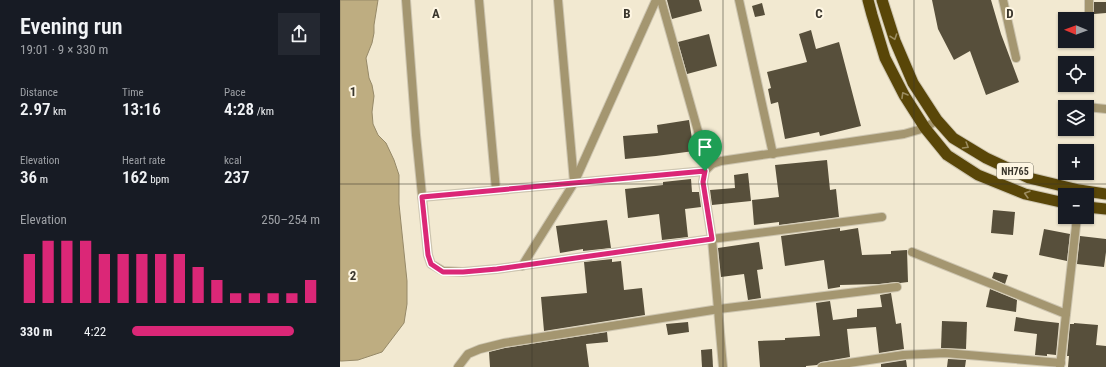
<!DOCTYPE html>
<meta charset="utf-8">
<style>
:root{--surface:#171b24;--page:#242831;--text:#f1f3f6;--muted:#9ea1a6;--accent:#db2777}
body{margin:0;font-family:"Roboto Condensed",sans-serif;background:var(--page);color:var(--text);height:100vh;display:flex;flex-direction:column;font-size:15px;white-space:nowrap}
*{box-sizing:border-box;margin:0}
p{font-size:13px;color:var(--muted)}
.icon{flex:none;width:22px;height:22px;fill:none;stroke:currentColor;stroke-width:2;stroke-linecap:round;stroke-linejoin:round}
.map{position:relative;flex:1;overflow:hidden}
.side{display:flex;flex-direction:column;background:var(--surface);width:340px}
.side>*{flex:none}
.needle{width:26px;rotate:271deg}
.fabs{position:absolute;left:718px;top:12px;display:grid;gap:8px}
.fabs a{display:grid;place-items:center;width:36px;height:36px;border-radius:0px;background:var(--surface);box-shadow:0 1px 3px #0004;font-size:20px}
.pin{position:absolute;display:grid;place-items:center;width:34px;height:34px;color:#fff;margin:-41px -17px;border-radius:50% 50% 50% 0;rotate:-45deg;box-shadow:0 0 4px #0007}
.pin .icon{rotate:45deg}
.round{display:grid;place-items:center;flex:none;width:42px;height:42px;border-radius:0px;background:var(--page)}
.summary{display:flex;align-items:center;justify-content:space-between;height:68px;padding:0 20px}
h1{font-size:22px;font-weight:600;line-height:30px}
.stats{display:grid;grid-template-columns:repeat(3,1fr);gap:6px;height:68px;padding:4px 20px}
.stats div{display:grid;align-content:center}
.stats b{font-size:17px;font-weight:600}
.stats small{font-size:11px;font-weight:400}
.stats p{font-size:11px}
.chart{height:112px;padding:8px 20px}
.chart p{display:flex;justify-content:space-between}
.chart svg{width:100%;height:72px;margin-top:4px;stroke:var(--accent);stroke-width:6}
ul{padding:0 20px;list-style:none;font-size:13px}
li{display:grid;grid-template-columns:64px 48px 1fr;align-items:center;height:30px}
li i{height:10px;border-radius:5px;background:var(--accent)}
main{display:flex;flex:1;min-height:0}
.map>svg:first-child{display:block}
.water{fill:#bead81;stroke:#968968}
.building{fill:#574f3b}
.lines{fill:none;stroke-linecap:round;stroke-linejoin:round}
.minor-casing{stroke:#cdc5b0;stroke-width:10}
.tertiary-casing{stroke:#cdc5b0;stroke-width:10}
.trunk-casing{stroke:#cdc5b0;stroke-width:13}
.minor{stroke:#a49670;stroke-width:8}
.tertiary{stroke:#a49670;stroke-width:8}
.trunk{stroke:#594608;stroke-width:11}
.oneway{stroke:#9b8c60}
.route-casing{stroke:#fff;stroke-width:8}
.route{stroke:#db2777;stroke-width:5}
.grid{fill:none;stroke:#3a362d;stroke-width:1;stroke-opacity:0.55}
.labels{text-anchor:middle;stroke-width:4;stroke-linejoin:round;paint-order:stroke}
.shield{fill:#fef6e3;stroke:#757064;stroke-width:1}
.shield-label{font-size:10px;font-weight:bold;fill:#3a362d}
.grid-label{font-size:13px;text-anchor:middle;font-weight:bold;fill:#3a362d;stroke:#fef6e3;stroke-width:4;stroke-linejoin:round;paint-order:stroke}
</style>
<main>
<section class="side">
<div class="summary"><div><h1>Evening run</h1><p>19:01 · 9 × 330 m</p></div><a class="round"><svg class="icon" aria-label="share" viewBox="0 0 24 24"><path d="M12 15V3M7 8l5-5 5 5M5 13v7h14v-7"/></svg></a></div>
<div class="stats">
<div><p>Distance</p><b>2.97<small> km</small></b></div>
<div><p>Time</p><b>13:16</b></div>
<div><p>Pace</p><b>4:28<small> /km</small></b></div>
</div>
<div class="stats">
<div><p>Elevation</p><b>36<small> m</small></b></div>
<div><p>Heart rate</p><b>162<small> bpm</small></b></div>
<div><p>kcal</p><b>237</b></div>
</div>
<div class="chart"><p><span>Elevation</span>250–254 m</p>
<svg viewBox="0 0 160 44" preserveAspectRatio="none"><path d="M5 44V14M15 44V6M25 44V6M35 44V6M45 44V14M55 44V14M65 44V14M75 44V14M85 44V14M95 44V22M105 44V30M115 44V38M125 44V38M135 44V38M145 44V38M155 44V30"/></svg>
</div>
<ul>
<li><b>330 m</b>4:22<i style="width:86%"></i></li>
</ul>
</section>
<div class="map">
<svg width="766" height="367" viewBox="0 0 766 367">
<rect width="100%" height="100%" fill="#f2e9d1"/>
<polygon class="water" points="0,0 38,0 34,25 34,33 32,43 26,58 29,78 32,85 34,96 32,112 33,124 38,135 46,143 54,160 59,175 59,204 67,281 67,304 64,323 42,352 18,360 2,361 0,361"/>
<g class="building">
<polygon points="327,0 359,0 362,11 332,19"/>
<polygon points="592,0 651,0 661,34 679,82 646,95 630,51 614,60 598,29"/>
<polygon points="754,2 766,2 766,13 754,14"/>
<polygon points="422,3 425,15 415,17 412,6"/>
<polygon points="471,30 476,49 499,42 521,126 480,136 479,132 445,139 438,102 431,104 428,89 431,88 427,72 467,62 459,34"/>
<polygon points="369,34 377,66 347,74 338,42"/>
<polygon points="349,120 354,151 316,156 285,159 283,136 318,133 317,125"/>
<polygon points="487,160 490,190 496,189 499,217 439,225 439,222 414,225 412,200 439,197 435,165"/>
<polygon points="408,173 411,201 372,205 370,190 395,188 394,175"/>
<polygon points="351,179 352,192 359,192 361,207 345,209 348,237 322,240 319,214 288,218 285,189 323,185 323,182"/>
<polygon points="653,210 675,212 673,235 651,233"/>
<polygon points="267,220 271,248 243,251 243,249 220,253 216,226"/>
<polygon points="500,228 500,231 518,228 522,255 551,254 551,251 567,250 568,282 560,283 556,282 539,284 500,285 500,287 488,289 484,260 445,266 441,236"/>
<polygon points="704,229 730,234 727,261 699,255"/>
<polygon points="740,236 766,239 766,252 764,267 737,264"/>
<polygon points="419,242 423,269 417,270 421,298 408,300 404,274 381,277 378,248"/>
<polygon points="272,259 272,262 281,261 284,290 302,288 305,315 204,331 201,297 247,293 244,262"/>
<polygon points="654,272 668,275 665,284 652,278"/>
<polygon points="650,289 677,300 676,312 646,307"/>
<polygon points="551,293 556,324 561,323 564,349 539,353 536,327 507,329 510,357 481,362 477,365 466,366 466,367 420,367 418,341 445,340 445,338 480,336 476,303 490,301 493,320 517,317 517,309 542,307 540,295"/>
<polygon points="676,317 693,320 719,323 716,355 707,354 707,356 695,355 697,334 674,331"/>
<polygon points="602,321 627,322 626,349 601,348"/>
<polygon points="348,322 349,332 328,335 326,324"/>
<polygon points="734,323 758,325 756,345 766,346 766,367 728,367 729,356 727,356 730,324 734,324"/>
<polygon points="267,332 268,342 246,344 249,367 150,367 149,352 165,348"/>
<polygon points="372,349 373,367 362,367 361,350"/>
<polygon points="608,359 626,360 625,367 607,367"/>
<polygon points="566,360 567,367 541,367 541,364"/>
</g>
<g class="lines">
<defs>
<g id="minor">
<polyline points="66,0 76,135 88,255 91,264 103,271 123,272 157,269 372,239 542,217"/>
<polyline points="139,0 156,190"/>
<polyline points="218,0 234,182"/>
<polyline points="321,0 363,149 372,164"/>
<polyline points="399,0 433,154"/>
<polyline points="663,0 676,58"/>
<polyline points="749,0 749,19"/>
<polyline points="747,107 766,109"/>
<polyline points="82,197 365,171"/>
<polyline points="572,252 726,314"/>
<polyline points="182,266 234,183 316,0"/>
<polyline points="118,367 128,354 140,349 164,343 379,309 557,287"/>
<polyline points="482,367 563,355 605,353 721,363"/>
<polyline points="720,367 737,217"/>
</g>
<polyline id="tertiary" points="383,367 372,239 363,182 365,171 372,164 381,161 564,134 585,128 597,120"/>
<g id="trunk">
<polyline points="528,0 532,15 545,58 564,95 585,128 607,155 638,175 685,194 725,203"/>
<polyline points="542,0 555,41 573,83 597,120 613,138 646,158 689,178 739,190 766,194"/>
<polyline points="747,207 766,209"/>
</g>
</defs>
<use href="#minor" class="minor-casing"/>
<use href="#tertiary" class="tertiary-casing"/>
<use href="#trunk" class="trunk-casing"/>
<use href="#minor" class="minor"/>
<use href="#tertiary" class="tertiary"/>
<use href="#trunk" class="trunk"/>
</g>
<defs><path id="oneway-chevron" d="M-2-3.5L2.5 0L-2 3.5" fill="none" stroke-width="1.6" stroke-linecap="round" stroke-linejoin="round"/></defs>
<g class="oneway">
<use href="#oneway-chevron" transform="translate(554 37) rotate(71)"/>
<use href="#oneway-chevron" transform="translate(564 95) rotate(-120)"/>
<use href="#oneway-chevron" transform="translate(626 146) rotate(31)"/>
<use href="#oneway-chevron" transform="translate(687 194) rotate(-164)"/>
</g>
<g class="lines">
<defs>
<polygon id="route" points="365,171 363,182 372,239 157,269 123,272 103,272 91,264 88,255 82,197"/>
</defs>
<use href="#route" class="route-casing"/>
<use href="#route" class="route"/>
</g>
<path class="grid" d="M192 0V367M383 0V367M574 0V367M0 184H766"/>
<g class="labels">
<rect class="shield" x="657" y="163" width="36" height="16" rx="3"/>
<g class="shield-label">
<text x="675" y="175">NH765</text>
</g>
</g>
<g class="grid-label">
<text x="96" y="18">A</text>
<text x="287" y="18">B</text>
<text x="479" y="18">C</text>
<text x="670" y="18">D</text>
<text x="13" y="96">1</text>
<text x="13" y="280">2</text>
</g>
</svg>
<div class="fabs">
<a><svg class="needle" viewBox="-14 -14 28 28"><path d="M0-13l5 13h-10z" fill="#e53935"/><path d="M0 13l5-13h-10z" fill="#9ea1a6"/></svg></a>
<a><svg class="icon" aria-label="locate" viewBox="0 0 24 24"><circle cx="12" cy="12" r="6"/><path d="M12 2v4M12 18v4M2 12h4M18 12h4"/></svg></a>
<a><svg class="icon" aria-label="layers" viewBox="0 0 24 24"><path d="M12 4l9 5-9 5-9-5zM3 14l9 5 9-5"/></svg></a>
<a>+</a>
<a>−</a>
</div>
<div class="pin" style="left:365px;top:171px;background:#1e9e55"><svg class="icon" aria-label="arrive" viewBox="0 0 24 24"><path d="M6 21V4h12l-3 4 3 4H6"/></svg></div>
</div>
</main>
